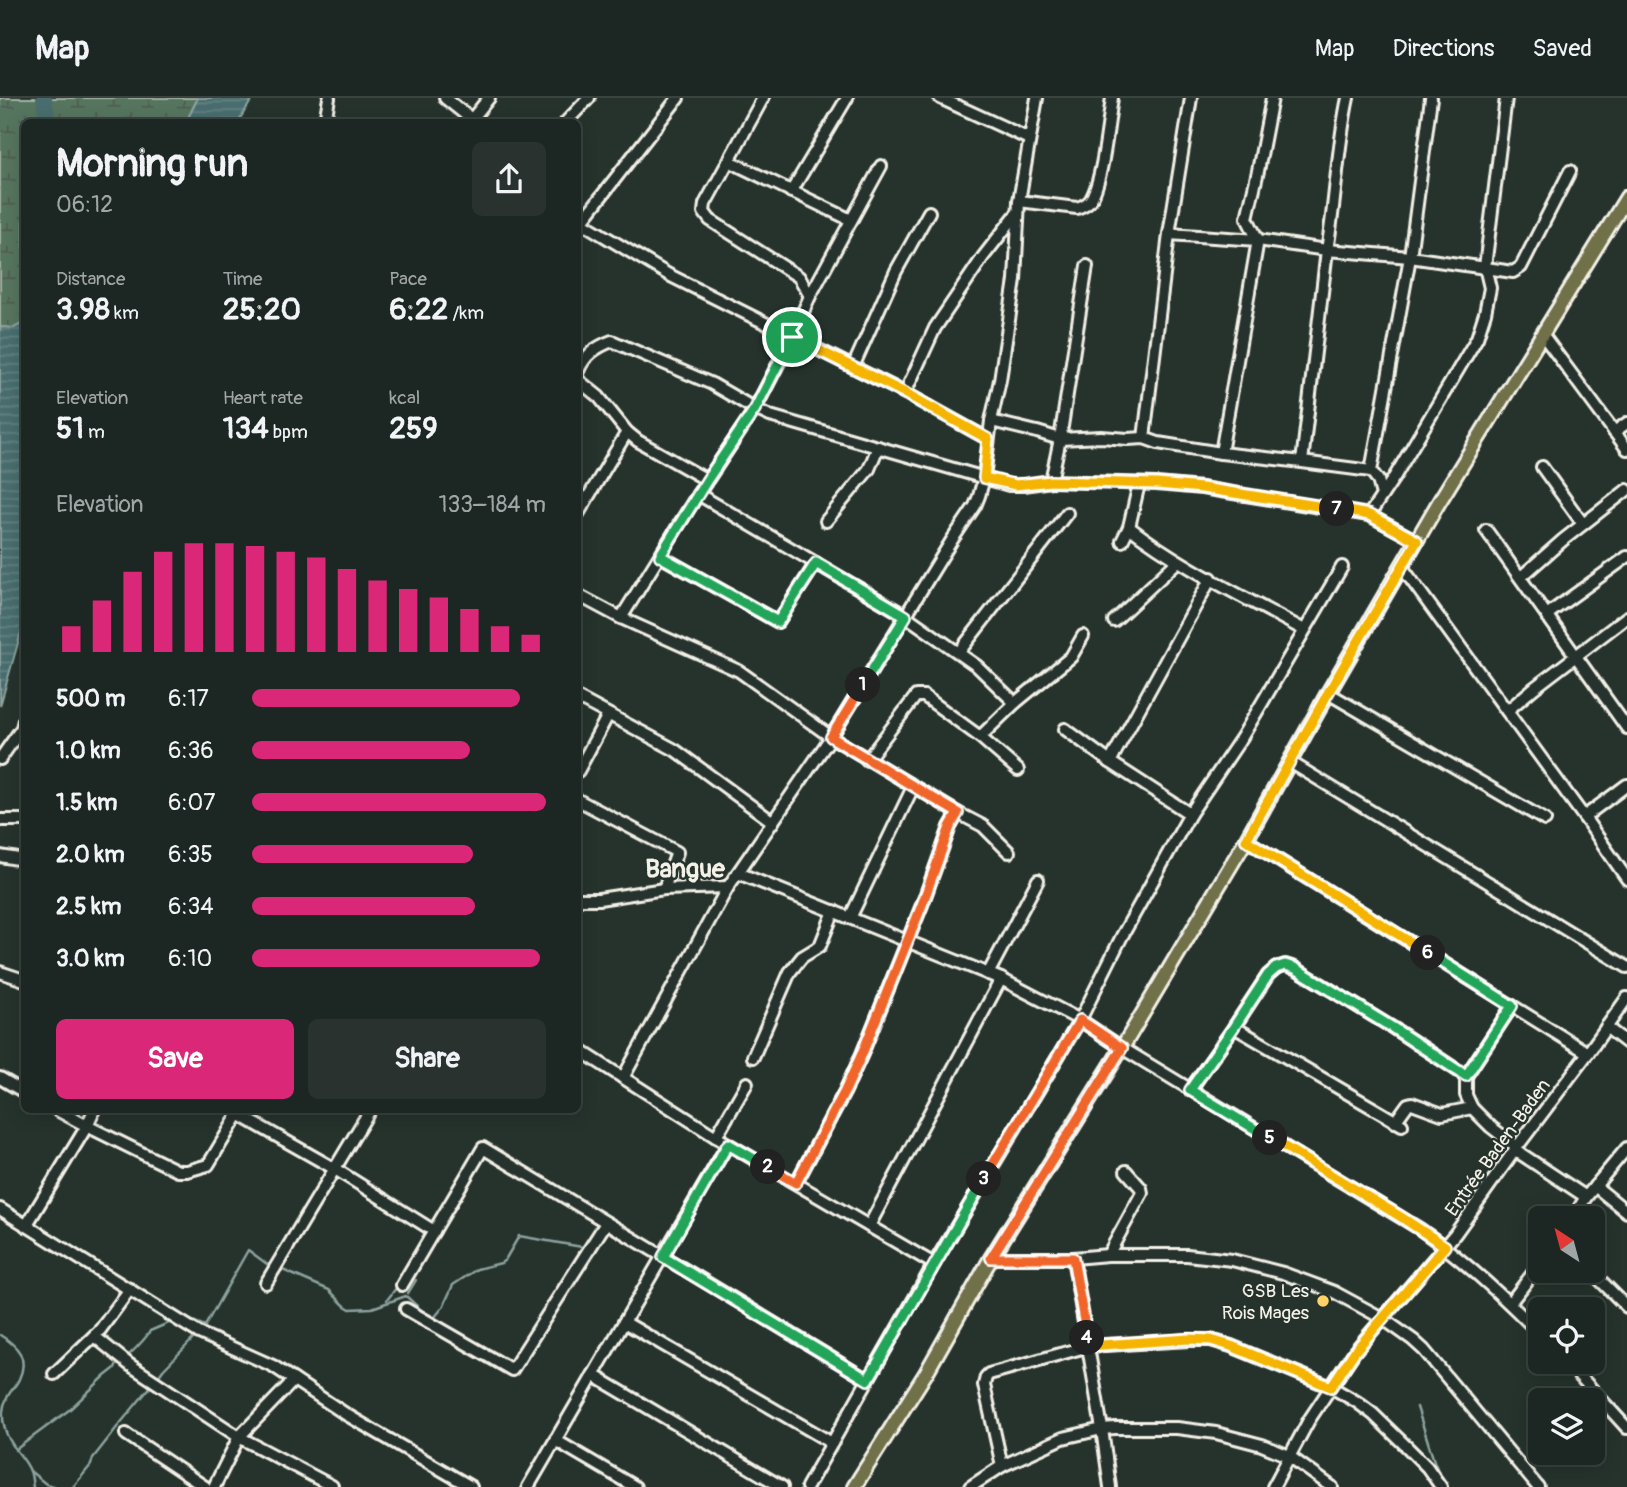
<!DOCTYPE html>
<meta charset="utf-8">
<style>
:root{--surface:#1c2622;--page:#29322f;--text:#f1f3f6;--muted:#a0a5a5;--line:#3a4340;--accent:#db2777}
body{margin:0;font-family:Pangolin,sans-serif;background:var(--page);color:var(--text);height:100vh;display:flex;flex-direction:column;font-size:26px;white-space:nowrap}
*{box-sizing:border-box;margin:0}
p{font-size:23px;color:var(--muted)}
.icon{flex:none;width:38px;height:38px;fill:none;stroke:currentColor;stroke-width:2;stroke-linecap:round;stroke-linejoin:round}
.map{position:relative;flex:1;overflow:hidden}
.sheet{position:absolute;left:21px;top:21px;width:560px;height:994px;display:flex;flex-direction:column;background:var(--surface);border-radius:10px;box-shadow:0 4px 18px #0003,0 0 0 2px var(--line)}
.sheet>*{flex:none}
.needle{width:46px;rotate:324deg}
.controls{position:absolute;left:1528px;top:1108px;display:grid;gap:14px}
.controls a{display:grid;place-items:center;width:77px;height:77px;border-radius:10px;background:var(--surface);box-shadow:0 4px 18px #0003,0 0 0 2px var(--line);font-size:35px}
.pin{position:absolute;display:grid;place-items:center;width:60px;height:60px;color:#fff;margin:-30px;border:4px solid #fff;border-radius:50%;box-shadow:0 2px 7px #0007}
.km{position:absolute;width:35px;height:35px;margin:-18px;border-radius:50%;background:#222;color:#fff;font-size:19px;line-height:35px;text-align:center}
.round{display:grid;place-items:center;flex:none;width:74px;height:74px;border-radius:10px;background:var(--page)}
.summary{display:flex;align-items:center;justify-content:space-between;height:119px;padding:0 35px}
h1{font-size:38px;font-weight:700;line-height:52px}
.figures{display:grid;grid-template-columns:repeat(3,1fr);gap:10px;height:119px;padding:7px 35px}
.figures div{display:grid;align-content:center}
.figures b{font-size:30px;font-weight:700}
.figures small{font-size:19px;font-weight:400}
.figures p{font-size:19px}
.chart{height:196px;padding:14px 35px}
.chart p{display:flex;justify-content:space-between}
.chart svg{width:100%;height:126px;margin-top:7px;stroke:var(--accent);stroke-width:6}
.button{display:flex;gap:14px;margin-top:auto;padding:14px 35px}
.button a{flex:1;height:80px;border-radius:10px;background:var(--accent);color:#fff;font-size:28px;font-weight:700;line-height:80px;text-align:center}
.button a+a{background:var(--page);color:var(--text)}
ul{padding:0 35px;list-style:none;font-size:23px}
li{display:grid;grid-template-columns:112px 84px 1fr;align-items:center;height:52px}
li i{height:18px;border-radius:9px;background:var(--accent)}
header{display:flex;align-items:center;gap:42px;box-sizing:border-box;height:98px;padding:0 35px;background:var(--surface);border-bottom:2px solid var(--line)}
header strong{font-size:33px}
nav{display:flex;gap:38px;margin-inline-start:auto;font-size:24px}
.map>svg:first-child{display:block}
.wetland{fill:url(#wetland-marsh);stroke:#a5b3a3;stroke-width:2}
.water{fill:url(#water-rules);stroke:#8da29f;stroke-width:2}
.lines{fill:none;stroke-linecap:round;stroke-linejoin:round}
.stream{stroke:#8da29f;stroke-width:2.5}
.river{stroke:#496d6e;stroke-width:16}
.minor-casing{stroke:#f4f1e8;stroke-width:16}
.major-casing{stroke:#f4f1e8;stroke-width:18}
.minor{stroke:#26332d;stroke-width:10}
.major{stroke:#6f704a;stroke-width:12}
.split-1-casing{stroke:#fff;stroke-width:14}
.split-2-casing{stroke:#fff;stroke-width:14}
.split-3-casing{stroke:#fff;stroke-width:14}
.split-4-casing{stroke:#fff;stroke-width:14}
.split-5-casing{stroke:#fff;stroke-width:14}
.split-6-casing{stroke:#fff;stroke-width:14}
.split-7-casing{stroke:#fff;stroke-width:14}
.split-8-casing{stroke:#fff;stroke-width:14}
.split-1{stroke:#22a559;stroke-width:9}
.split-2{stroke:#f0652b;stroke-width:9}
.split-3{stroke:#22a559;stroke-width:9}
.split-4{stroke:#f0652b;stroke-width:9}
.split-5{stroke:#f5b400;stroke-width:9}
.split-6{stroke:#22a559;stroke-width:9}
.split-7{stroke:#f5b400;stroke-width:9}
.split-8{stroke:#f5b400;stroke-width:9}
.poi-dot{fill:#ffd166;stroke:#26332d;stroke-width:2.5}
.labels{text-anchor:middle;stroke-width:5;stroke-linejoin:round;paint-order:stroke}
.street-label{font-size:19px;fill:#f4f1e8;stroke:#26332d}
.poi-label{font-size:19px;fill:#f4f1e8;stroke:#26332d;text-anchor:end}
.district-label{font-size:26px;font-weight:bold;fill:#f4f1e8;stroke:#26332d}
</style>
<header>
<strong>Map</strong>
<nav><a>Map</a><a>Directions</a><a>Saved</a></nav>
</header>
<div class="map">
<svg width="1627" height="1389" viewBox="0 0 1627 1389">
<defs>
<pattern id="wetland-marsh" width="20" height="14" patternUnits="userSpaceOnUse" patternTransform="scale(1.75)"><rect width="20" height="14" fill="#56755e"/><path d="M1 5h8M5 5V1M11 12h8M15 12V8" fill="none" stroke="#4f5c51"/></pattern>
<pattern id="water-rules" width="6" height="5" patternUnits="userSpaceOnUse" patternTransform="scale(1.75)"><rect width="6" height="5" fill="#496d6e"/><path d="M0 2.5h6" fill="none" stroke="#648283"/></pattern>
</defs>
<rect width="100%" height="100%" fill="#26332d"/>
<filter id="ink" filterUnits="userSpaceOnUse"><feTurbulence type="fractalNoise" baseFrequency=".0143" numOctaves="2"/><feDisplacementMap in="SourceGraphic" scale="14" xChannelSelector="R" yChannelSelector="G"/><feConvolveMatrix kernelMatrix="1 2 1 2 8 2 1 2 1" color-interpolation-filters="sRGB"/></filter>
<g filter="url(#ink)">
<polygon class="wetland" points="0,0 198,0 186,24 24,24 24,225 14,230 0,229"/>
<g class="water">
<polygon points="198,0 253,0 238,24 186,24"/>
<polygon points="24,225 24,524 0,608 0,229 14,230"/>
</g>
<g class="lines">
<g class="stream">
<polyline points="494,1064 502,1068"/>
<polyline points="278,1170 329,1192 345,1208 350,1211 372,1210 406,1198 431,1221 434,1220 443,1209 453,1187 477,1171 501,1165 505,1162 519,1138 582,1149 587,1148"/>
<polyline points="408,1195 416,1182"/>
<polyline points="387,1202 400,1185"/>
<polyline points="180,1218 205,1228 248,1152 271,1169"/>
<path d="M0 1237C18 1248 29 1260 19 1281 16 1288 10 1293 7 1300 2 1309 2 1321 5 1331 9 1348 24 1358 30 1373 32 1378 32 1384 33 1389"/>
<polyline points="784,1238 833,1267"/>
<path d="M126 1259C132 1255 147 1239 150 1233L171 1224"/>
<polyline points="844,1274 861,1286"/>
<polyline points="156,1282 163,1272 196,1238"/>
<polyline points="1417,1309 1434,1363 1441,1380"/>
<polyline points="886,1325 897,1307"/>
<polyline points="878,1341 885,1327"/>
<polyline points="15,1352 69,1312 105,1278 114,1271 120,1262"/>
<polyline points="1510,1364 1523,1380"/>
<polyline points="30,1373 46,1386 56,1389"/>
<polyline points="73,1389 91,1367 93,1360 118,1328 152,1287"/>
</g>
<polyline class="river" points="44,0 48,24"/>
<defs>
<g id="minor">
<polyline points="445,0 475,24"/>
<polyline points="763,0 705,106 704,114 710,122 799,179 810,198"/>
<polyline points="940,0 1029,41"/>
<path d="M1348 0C1337 50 1336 101 1327 152L1302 364 1371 373 1378 382 1382 397"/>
<polyline points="472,21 489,0"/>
<polyline points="325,24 329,0"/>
<polyline points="566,24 589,0"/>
<polyline points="729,63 851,122"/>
<polyline points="881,68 810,198 792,239 755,311 770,318 1009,387 1024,387 1051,383 1060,341 1087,168"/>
<polyline points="791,94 847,0"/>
<path d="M1019 103 1077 110C1083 108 1088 106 1091 101 1103 81 1108 25 1112 0"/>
<polyline points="578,119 581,124 669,177 905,295 988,341"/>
<polyline points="579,127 678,0"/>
<polyline points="1169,136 1258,142 1327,152 1410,159 1513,174 1521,169 1570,73"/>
<polyline points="1542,236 1627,351"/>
<polyline points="853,269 896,173 929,114"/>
<path d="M578 273C585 257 596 249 612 243L712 286 755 311 698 396 621 520"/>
<polyline points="578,282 599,299 627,334 638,343 707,382"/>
<polyline points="905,295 935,230 983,159 1018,114"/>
<polyline points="991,323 1037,334 1060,341 1101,339 1128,341 1144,340 1158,345 1221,355 1302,364"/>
<polyline points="1614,334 1627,325"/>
<polyline points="1144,340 1169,136 1191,0"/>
<polyline points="1221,355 1258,142 1247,120 1258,73 1272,0"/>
<polyline points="1542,369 1583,426"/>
<polyline points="1371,373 1410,159 1431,0"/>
<polyline points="1051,383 1157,386 1202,390 1369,417 1417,443"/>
<polyline points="698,396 906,518 977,568 1015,605"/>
<polyline points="578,416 627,334"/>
<polyline points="1369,417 1395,378 1477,240 1485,215 1490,190 1485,169 1506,0"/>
<polyline points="826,423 869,371 878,349"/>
<path d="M1129 429C1182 470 1245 499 1304 532"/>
<polyline points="1486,432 1627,630"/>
<polyline points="1122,443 1129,429 1139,386"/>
<polyline points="660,458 778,524 816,465"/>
<polyline points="1402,469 1584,719 1627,781"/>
<polyline points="1521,479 1563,442 1627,392"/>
<polyline points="578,497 621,520 739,573 831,639 958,715 950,729 922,807 862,956 845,993 796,1085"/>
<polyline points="1548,516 1627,459"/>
<polyline points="1114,523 1178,463"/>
<polyline points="959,554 1067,415"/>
<polyline points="1328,595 1545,722"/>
<polyline points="578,600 675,652 773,724"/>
<polyline points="1507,613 1534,590 1627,519"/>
<polyline points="1065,631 1110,664 1190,716"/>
<polyline points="980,639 1015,605 1071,559 1083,538"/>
<polyline points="0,661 22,630 24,622"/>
<polyline points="867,662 916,598 924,598 980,639 1018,672"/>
<polyline points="1110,664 1211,480"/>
<polyline points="1290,664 1627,869"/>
<polyline points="578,673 608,617"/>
<polyline points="578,702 677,754 664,791"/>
<polyline points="958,715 983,728 1009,754"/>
<polyline points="1584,719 1627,687"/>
<polyline points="0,722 24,722"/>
<polyline points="1246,742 1588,955"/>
<polyline points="0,758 24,762"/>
<path d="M738 775 1001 881 1080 922 1122 950 1420 1131C1464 1162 1503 1198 1540 1236"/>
<polyline points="578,801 599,801 664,791 728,789"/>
<polyline points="850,820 913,689"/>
<polyline points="0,874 24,882"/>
<polyline points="988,876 1038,782"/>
<polyline points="1512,908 1466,978 1466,997 1472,1010 1491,1029 1517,1049"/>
<polyline points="1234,929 1402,1027"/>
<polyline points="1606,929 1627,945"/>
<polyline points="578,951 716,1039 934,1166"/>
<polyline points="753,959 790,874 802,859 820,848 834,813"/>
<polyline points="0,980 24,994"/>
<polyline points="623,980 728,789 831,639 952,442 975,408 979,398 984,380 991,323 1000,282 1015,182 1019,103 1037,0"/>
<polyline points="1190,992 1234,929 1268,877 1276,870 1285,867 1295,870 1393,930 1466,978"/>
<polyline points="57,1012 87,1028 178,1073 187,1073 208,1067 241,1012"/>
<polyline points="238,1016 335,1071 434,1133"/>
<polyline points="1395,1024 1408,1006 1412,1005 1442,1016 1472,1010"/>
<polyline points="716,1039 747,985"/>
<polyline points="1515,1052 1586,1099"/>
<polyline points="1595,1088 1627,1114"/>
<polyline points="0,1111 199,1235 273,1268 347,1317 471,1389"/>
<polyline points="1573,1120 1586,1099 1627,1050"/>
<polyline points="26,1128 87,1028 94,1012"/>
<polyline points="869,1128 1001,881"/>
<polyline points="1108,1157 1142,1095 1141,1090 1126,1073"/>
<polyline points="991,1160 1073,1160 1108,1157 1187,1157 1232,1162 1283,1175 1334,1194 1382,1220 1413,1242 1424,1252 1538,1389"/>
<polyline points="1073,1160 1102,1331 1110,1389"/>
<polyline points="1590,1172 1627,1209"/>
<polyline points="266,1185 370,1012"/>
<polyline points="402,1187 483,1050 868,1282"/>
<polyline points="1510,1205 1540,1166"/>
<polyline points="406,1211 512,1272 606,1125"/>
<polyline points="624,1224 832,1345"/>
<polyline points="94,1238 130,1267 239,1339 332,1388"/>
<polyline points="1567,1264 1627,1330"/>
<polyline points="54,1276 100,1232 130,1191"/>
<polyline points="593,1277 782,1389"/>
<polyline points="126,1336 205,1389"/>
<polyline points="555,1342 635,1389"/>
<polyline points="1002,1368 984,1287 986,1279 989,1276 1089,1248 1189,1242 1211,1242 1231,1248 1331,1289 1357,1304 1373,1316 1406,1348 1427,1369 1441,1389"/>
<polyline points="214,1389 239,1339 294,1282"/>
<polyline points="528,1389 728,1046"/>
<polyline points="807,1389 934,1166 1080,922 1122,838 1190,716 1242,639 1342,469"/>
<polyline points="970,1389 1002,1368 1063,1340 1102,1331 1115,1330 1177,1330 1216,1335 1262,1347 1289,1358 1332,1389"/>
<polyline points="1273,1389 1309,1322 1355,1253 1455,1136 1517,1049 1588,955 1627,900"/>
</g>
<polyline id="major" points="854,1389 926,1275 991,1160 1122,950 1246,742 1328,595 1439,404 1627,99"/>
</defs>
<use href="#minor" class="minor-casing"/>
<use href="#major" class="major-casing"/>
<use href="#minor" class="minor"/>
<use href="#major" class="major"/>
</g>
</g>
<g class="lines" filter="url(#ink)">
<defs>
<polyline id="split-1" points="792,239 755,311 707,382 660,458 778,524 816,465 906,518 863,587"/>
<polyline id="split-2" points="768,1069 796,1085 799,1079 845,993 862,956 922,807 950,729 958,715 831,639 863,587"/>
<polyline id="split-3" points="768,1069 728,1046 663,1159 868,1282 984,1081"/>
<polyline id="split-4" points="984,1081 1080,922 1122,950 991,1160 1073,1160 1087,1240"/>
<polyline id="split-5" points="1087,1240 1088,1248 1189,1241 1211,1242 1231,1248 1331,1289 1355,1253 1445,1148 1401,1119 1270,1040"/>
<polyline id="split-6" points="1270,1040 1190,992 1234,929 1268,877 1276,870 1285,867 1295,870 1393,930 1466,978 1512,908 1428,855"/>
<polyline id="split-7" points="1337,411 1369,417 1417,443 1328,595 1246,742 1428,855"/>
<polyline id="split-8" points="792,239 905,295 988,341 984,380 1016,387 1051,383 1157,386 1202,390 1337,411"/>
</defs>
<use href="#split-1" class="split-1-casing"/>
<use href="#split-2" class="split-2-casing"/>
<use href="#split-3" class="split-3-casing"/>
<use href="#split-4" class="split-4-casing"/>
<use href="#split-5" class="split-5-casing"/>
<use href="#split-6" class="split-6-casing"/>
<use href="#split-7" class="split-7-casing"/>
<use href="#split-8" class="split-8-casing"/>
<use href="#split-1" class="split-1"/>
<use href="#split-2" class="split-2"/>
<use href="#split-3" class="split-3"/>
<use href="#split-4" class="split-4"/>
<use href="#split-5" class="split-5"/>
<use href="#split-6" class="split-6"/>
<use href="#split-7" class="split-7"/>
<use href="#split-8" class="split-8"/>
</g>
<circle class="poi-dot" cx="1323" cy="1203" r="7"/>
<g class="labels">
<g class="street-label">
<text transform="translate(1497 1049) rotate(-54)" y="7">Entrée Baden-Baden</text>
</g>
<g class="poi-label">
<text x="1309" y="1199">GSB Les<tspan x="1309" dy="22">Rois Mages</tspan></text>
</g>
<g class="district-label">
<text x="685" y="779">Bangue</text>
</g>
</g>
</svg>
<div class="controls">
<a><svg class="needle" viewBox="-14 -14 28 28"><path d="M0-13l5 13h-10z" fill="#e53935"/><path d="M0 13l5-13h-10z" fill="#a0a5a5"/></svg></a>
<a><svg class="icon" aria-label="locate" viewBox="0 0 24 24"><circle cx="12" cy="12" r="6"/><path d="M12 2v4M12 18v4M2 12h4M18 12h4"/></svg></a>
<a><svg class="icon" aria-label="layers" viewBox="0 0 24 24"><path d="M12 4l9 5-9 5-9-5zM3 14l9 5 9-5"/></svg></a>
</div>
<div class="pin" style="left:792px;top:239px;background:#1e9e55"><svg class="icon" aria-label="arrive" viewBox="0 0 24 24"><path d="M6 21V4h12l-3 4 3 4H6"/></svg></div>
<b class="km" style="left:863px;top:587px">1</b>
<b class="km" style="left:768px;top:1069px">2</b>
<b class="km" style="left:984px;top:1081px">3</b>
<b class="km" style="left:1087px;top:1240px">4</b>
<b class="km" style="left:1270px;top:1040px">5</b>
<b class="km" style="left:1428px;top:855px">6</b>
<b class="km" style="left:1337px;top:411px">7</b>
<section class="sheet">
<div class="summary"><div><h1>Morning run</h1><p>06:12</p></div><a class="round"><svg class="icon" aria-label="share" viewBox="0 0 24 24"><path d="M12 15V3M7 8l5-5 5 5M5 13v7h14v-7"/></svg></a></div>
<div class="figures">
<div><p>Distance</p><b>3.98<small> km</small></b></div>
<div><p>Time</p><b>25:20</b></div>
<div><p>Pace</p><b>6:22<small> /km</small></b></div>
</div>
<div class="figures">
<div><p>Elevation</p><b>51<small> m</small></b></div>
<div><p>Heart rate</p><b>134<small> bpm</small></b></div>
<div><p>kcal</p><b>259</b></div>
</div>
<div class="chart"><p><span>Elevation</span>133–184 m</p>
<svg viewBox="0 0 160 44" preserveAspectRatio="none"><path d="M5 44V35M15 44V26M25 44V16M35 44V9M45 44V6M55 44V6M65 44V7M75 44V9M85 44V11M95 44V15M105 44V19M115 44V22M125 44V25M135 44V29M145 44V35M155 44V38"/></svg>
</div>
<ul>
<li><b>500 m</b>6:17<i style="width:91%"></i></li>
<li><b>1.0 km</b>6:36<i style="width:74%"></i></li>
<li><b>1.5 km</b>6:07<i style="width:100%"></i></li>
<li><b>2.0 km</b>6:35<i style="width:75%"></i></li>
<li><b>2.5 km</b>6:34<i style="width:76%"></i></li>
<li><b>3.0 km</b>6:10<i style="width:98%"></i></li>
</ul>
<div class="button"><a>Save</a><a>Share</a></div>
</section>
</div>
